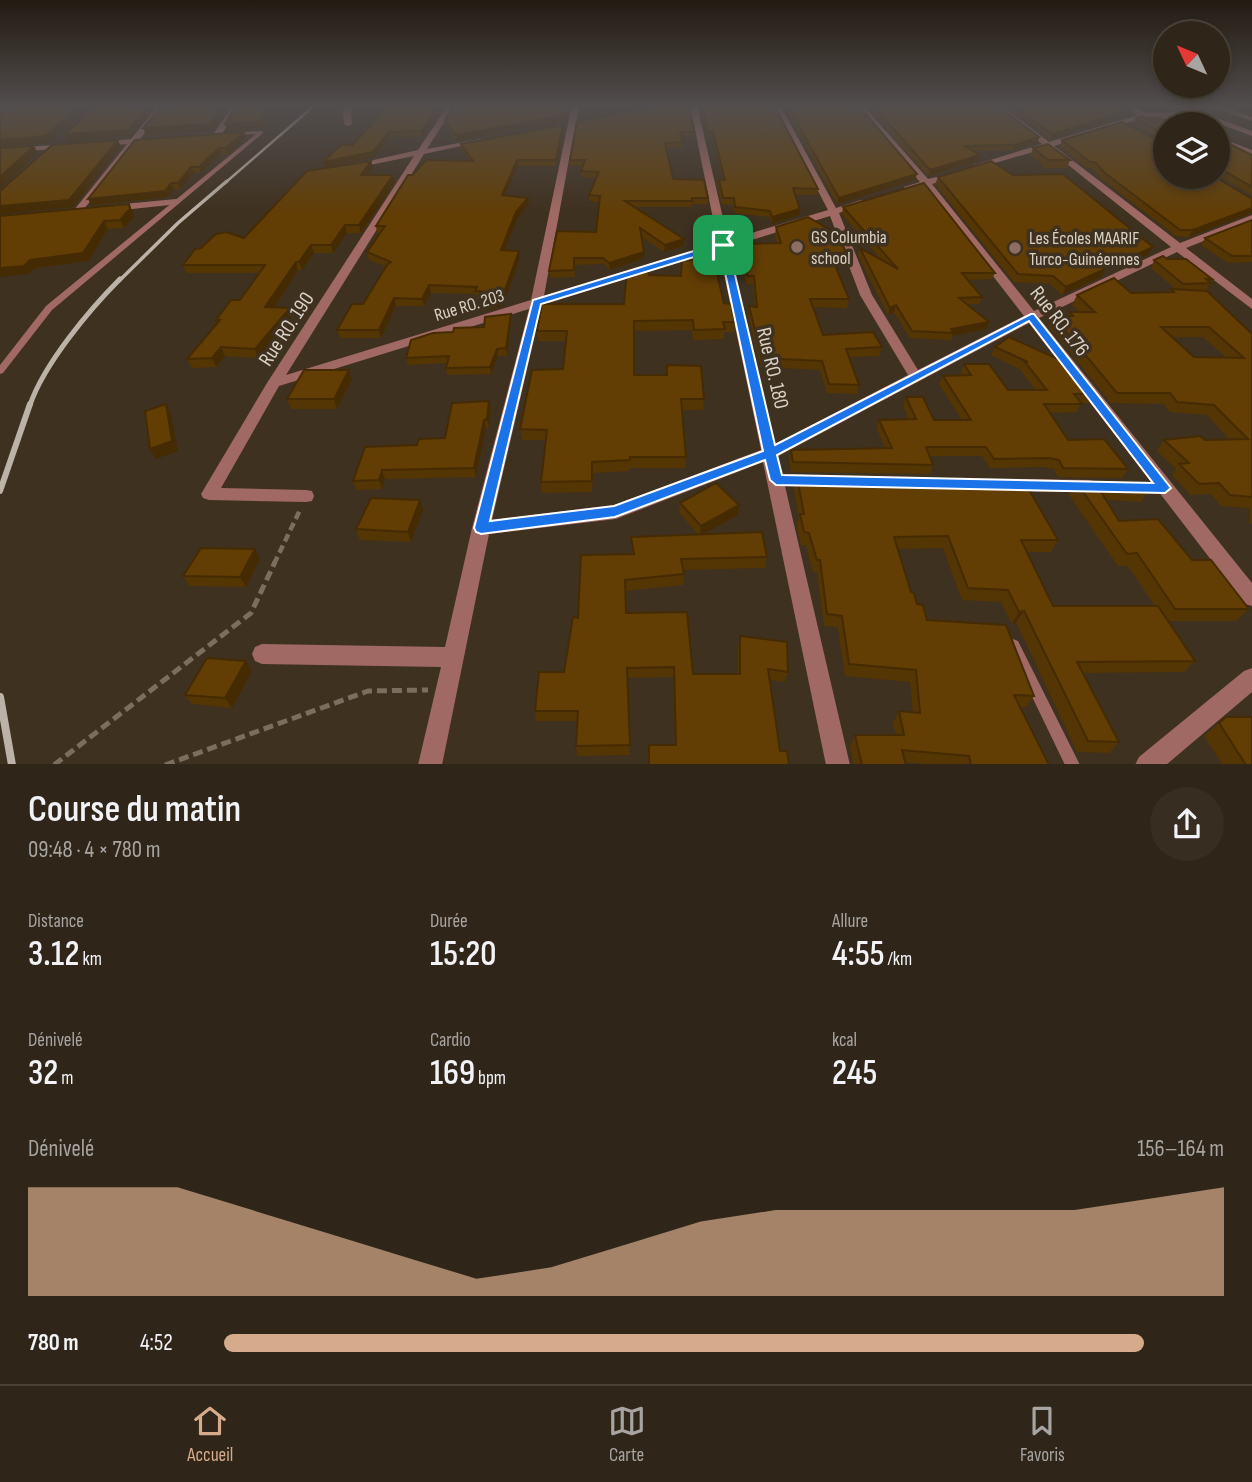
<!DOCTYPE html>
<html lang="fr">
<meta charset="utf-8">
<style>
:root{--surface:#2f2518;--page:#372d21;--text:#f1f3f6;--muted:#a7a5a2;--line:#4a4237;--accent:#d6ab8b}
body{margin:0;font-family:"Sofia Sans Condensed",sans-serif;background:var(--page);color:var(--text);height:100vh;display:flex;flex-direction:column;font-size:26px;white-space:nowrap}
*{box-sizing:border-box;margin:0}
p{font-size:23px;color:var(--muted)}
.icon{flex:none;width:38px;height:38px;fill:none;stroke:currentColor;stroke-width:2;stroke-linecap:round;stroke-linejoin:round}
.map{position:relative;height:764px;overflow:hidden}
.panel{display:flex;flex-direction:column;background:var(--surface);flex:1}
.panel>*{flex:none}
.needle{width:46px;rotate:314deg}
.tools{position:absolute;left:1153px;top:21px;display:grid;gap:14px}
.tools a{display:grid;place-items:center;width:77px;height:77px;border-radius:50%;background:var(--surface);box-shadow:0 4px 10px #0003,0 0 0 2px var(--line);font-size:35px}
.pin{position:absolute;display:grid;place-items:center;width:60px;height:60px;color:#fff;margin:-30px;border-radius:14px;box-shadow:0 4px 10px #0006}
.round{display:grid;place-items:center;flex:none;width:74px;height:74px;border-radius:37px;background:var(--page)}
.overview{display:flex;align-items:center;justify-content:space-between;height:119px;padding:0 28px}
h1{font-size:38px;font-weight:600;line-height:52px}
.figures{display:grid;grid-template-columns:repeat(3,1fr);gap:10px;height:119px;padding:7px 28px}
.figures div{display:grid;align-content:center}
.figures b{font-size:35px;font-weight:600}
.figures small{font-size:19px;font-weight:400}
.figures p{font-size:19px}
.chart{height:196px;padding:14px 28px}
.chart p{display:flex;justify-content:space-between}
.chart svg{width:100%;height:126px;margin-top:7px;fill:var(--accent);opacity:.7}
ul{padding:0 28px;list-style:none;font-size:23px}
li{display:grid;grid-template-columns:112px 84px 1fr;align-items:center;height:52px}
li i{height:18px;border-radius:9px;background:var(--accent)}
.tab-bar{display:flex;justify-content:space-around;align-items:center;height:98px;border-top:2px solid var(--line);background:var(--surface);font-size:19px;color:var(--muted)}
.tab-bar a{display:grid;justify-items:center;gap:4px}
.tab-bar .selected{color:var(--accent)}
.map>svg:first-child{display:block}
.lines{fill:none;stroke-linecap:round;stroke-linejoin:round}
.path-far1{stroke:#7a6e5f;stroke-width:4.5;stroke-dasharray:8 4.5;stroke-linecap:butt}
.path{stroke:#7a6e5f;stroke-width:5;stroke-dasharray:10 5;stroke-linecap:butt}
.lane{fill:#a16963;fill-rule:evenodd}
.street{fill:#a16963;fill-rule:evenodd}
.rail-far4{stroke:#bcb2a7;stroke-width:2.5}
.rail-far3{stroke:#bcb2a7;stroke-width:3.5}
.rail-far2{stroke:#bcb2a7;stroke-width:5}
.rail-far1{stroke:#bcb2a7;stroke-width:6}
.rail{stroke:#bcb2a7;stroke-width:8}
.wall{fill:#543504;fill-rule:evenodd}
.shaded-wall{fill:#452b04}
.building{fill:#623e05;stroke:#452b04;stroke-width:2;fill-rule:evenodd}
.route{fill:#1a73e8;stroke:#fff;stroke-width:2;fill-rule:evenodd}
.education-dot{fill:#8d6e63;stroke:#3f3120;stroke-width:2.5}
.labels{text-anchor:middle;stroke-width:7;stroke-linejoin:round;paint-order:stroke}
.far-poi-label{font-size:18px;fill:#dad1c7;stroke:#3f3120;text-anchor:start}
.far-street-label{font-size:18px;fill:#dad1c7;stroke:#3f3120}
.street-label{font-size:21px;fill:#dad1c7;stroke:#3f3120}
</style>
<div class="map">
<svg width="1252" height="765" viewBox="0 0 1252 765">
<rect width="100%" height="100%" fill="#3f3120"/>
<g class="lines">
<polyline class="path-far1" points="274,564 300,510"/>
<g class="path">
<polyline points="54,765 251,613 275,562"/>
<polyline points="165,765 368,691 428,690"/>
</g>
<g class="lane">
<polygon points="1158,114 1162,114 1184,124 1178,124 1158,116"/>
<polygon points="261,131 263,132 263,133 52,310 3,373 0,374 0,365 46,306 256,134 233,135 231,134 231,133"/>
<polygon points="1218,137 1252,150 1252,154 1218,140"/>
<polygon points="1013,639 1018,641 1080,765 1065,765 1007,645 1008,641"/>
</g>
<g class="street">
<polygon points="159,105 167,105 140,139 153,138 157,140 156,142 136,144 80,214 74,214 74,210 127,144 100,146 96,144 97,142 131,139"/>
<polygon points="233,105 240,105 220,137 198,138 198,134 214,133"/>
<polygon points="347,105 354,105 351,109 352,124 348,126 344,124 343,109"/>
<path d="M448 105H455L427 149 480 139 484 141 424 154 286 375 531 300 572 105H579L544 296 718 243 690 105H697L728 240 828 210 773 105H780L836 208 861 200 866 203 839 213 872 295 918 370 1024 316 924 187 904 191V187L920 182 856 105H863L928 179 957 172V176L932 184 1034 311 1171 247 1047 148 974 169V165L1042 144 994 105H1001L1049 142 1138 115 1121 105H1129L1146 113 1188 112 1172 105H1182L1252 131V136L1199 116 1146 117 1054 146 1180 243 1252 215V222L1186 248 1252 299V309L1177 252 1039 318 1252 583V606L1245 604 1029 323 778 456 782 474 820 477 822 481 820 485 785 486 850 765H826L763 462 616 519 489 534 442 765H418L441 667 262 664 255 661 252 654 255 647 262 644 445 647 472 528 529 309 279 386 221 488 306 490 312 491 314 496 312 501 306 502 209 500 203 498 201 494 267 383 414 156 355 168 351 165 418 150ZM830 216 860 295 908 375 775 444 729 247ZM719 250 761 450 615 505 492 520 542 305Z"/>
<polygon points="1207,105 1217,105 1252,117 1252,121"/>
<polygon points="66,144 70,146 69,148 0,153 0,149"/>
<polygon points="176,199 179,200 179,204 113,211 108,208 113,205"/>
<polygon points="1009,479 1090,480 1096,482 1098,486 1096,490 1090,492 1009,491 1003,489 1001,485 1003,481"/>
<polygon points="1252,668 1252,692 1166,765 1135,765 1139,757 1244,671"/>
</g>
<polyline class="rail-far4" points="225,183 315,105"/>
<polyline class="rail-far3" points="119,281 178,223 227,181"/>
<path class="rail-far2" d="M30 405C44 364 89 310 120 279"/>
<polyline class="rail-far1" points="0,491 30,404"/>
<polyline class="rail" points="0,697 12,765"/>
</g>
<g class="wall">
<polygon points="380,105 446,105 422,137 390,137 375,157 325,168 353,145 377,117 374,117 373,112"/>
<polygon points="454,105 571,105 566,120 456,141 445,125 445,120"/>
<polygon points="661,105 694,132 694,137 682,137 683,142 683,148 666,148 673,179 708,198 707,204 692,204 692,207 635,207 683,246 664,252 641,236 644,258 610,270 604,264 574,265 575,277 550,278 549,271 596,232 599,202 589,201 589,195 597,178 581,177 581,171 583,165 570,166 570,160"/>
<polygon points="699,105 774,105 818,189 817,195 795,195 799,215 772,224 769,217 735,213 733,205 722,204 718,186 719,180 723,180 713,138 707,137"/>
<polygon points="784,105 858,105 915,180 837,204"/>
<polygon points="866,105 997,105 1039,137 1037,143 1013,150 973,151 980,155 978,161 928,176"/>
<polygon points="1005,105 1123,105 1129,115 1050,139"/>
<polygon points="1136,118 1154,123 1166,124 1166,142 1133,124"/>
<polygon points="564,130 556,166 518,166 505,196 528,198 529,204 517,219 505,250 519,251 520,258 503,306 489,310 488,299 477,299 476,294 431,293 424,306 396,306 381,338 340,338 337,330 363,304 385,266 369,260 367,252 380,233 377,233 376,226 413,175 470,161 462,150 461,144"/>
<polygon points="246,137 228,154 221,154 201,172 194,173 180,189 174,189 167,197 91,205"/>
<polygon points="1218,138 1252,155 1252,195 1218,175"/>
<polygon points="1062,140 1166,177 1252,199 1189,237 1176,236 1102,179 1092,168 1087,168 1060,146"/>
<polygon points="1033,148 1070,160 1067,168 1045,168 1031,155"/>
<polygon points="371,161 373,168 368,175 393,175 395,182 361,233 347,233 333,253 314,253 302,270 298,270 274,308 293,316 258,358 225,356 216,367 192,368 187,359 217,323 216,320 240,300 259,273 187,273 183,265 201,248 244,238"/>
<polygon points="1013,175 1149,254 1123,267 1103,266 1105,269 1101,277 1062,295 1050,284 1014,282 935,184 938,177"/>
<polygon points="843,207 995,273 992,279 968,280 982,297 979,304 968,304 986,329 952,336 951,340 910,338 894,312 888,315 858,255 860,248 882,261 842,214"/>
<polygon points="133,212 134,217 124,228 108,229 88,261 35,268 29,274 0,216"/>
<polygon points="1252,220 1252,262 1228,263 1201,245 1205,238"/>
<polygon points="776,227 846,253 844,261 833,261 849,299 847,308 813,307 823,335 882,347 879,356 849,357 859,385 857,394 827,393 820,370 761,367 748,315 749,306 755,307 753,284 747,284 742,268 743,260 746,260 744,252 745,244 777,243 775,235"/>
<path d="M1167 259 1212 279 1206 291 1252 334V524L1250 523V508L1221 506 1211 494 1191 495 1172 475 1176 469 1157 451 1164 440H1230L1207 415 1170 412 1164 404 1111 403 1048 325 1053 316H1068L1070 312H1080L1072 305 1077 295 1169 292 1171 289 1177 290 1151 268 1154 260ZM1172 337H1203L1226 357H1194Z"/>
<polygon points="649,275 735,322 734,332 724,332 724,339 693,340 692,330 634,331 634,375 704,399 703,410 682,410 686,457 685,468 630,468 630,471 593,473 592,492 542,493 541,482 546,440 522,440 520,429 563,369 566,341 538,341 537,331 624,304"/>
<polygon points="511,321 507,356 498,356 491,374 447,375 446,368 447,363 408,365 406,358 453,332"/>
<polygon points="995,347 1092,394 1088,403 1081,403 1077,412 1050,413 1068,440 1128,469 1122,478 1058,477 1054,469 1044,467 990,468 982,456 930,456 933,465 930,474 791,472 789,459 791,450 885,448 877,429 879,420 909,420 903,405 906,397 934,420 962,420 939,384 943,376 962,375 961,373 964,364 1008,390 1036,390 1021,371 1021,370 991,355"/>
<polygon points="352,380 337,409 291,409 287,399"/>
<polygon points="489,401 491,409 489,428 486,428 476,477 385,479 382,489 356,490 353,481 417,445 445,438"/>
<polygon points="797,477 987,483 988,481 1058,540 1051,552 1027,552 1053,606 1155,606 1128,566 1118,566 1069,495 1076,482 1149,489 1141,502 1106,500 1119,521 1192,560 1249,609 1236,621 1168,621 1195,661 1184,672 1083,673 1119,742 1109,753 1077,752 1016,622 1012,624 1001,602 962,600 943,548 898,549 911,592 927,620 1034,696 1026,707 1020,707 1049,765 936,765 905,762 906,765 854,765 850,746 855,735 896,735 893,723 899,711 913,712 910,682 845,676 838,627 824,626 817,572 813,572 806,545 801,545 797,526 799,516 794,489"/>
<polygon points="680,503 739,505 738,515 704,534 767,557 765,568 683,570 684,574 683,585 626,591 626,613 693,674 738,674 738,647 740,636 788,672 785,682 770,680 780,751 789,765 648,765 649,745 675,745 673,677 627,678 630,755 577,756 576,746 577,721 536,721 535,711 564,672 578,618 632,554 631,537 699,535 679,513"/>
<polygon points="423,510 411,542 360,540 356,529"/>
<polygon points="260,559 246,587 190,586 183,576"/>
<polygon points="252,671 232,708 192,704 185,695"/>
<polygon points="1226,717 1252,765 1223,765 1204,736"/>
</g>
<g class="shaded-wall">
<polygon points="81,105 91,105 50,142 0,147 0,140"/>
<polygon points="149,105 157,105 131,136 68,141 65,134"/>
<polygon points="224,105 231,105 213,130 146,135 143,128"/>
<polygon points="270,105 286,105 284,107 273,109 266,119 266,126 255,129 227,131 225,124"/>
<polygon points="442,105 446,105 422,137 421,131"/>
<polygon points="569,105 571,105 566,120 456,141 455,135"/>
<polygon points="617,105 644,105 579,117 579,112"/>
<polygon points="1131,110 1129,115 1050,139 1052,134"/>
<polygon points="563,125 564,130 556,166 556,160"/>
<polygon points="244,132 246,137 228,154 226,148"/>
<polygon points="389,132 390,137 375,157 325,168 323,162"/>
<polygon points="1039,137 1037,143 1013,150 1014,145"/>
<polygon points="118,140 121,147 73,207 0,214 0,206"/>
<polygon points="34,146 38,153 0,188 0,177"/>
<polygon points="219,148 221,154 201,172 199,167"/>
<polygon points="980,155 978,161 928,176 930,170"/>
<polygon points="517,160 518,166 502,202 502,195"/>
<polygon points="371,161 373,168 363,182 361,175"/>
<polygon points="191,167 194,173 180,189 178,183"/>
<polygon points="917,174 915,180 837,204 839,198"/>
<polygon points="393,175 395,182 361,233 359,225"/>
<polygon points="171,183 174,189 167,197 91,205 88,199"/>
<polygon points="528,198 529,204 517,219 502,257 501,250 516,212"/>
<polygon points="129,204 133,212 134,217 124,228 120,220"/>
<polygon points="1252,208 1252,213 1189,237 1193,230"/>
<polygon points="800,209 799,215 772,224 772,217"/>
<polygon points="104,221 108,229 88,261 35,268 29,274 0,277 0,268 30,260"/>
<polygon points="345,225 347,233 333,253 331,245"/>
<polygon points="684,239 683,246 664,252 665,245"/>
<polygon points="311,245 314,253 302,270 299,262"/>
<polygon points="1153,247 1149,254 1123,267 1127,259"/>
<polygon points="519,251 520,258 503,306 489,310 488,303"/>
<polygon points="644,252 644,258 610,270 609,263"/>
<polygon points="296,262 298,270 269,316 265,307"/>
<polygon points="1105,269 1101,277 1062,295 1066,287"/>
<polygon points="429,285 431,293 424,306 422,299"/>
<polygon points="394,298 396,306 381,338 379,330"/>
<polygon points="896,305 894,312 888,315 890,308"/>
<polygon points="290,308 293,316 258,358 255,349"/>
<polygon points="511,314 511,321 507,356 506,348"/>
<polygon points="989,322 986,329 952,336 953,333 951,329"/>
<polygon points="221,347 225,356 216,367 212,358"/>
<polygon points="497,349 498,356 491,374 490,367"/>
<polygon points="349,370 352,380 337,409 334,399"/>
<polygon points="489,401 491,409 489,428 487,419"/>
<polygon points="166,404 171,414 178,451 156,459 150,449"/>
<polygon points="484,420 486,428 476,477 474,468"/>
<polygon points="382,470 385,479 382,489 379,480"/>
<polygon points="420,500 423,510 411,542 408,532"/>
<polygon points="739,505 738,515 700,536 701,526"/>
<polygon points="255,549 260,559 246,587 240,577"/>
<polygon points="1024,611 1016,622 1012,624 1019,612"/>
<polygon points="246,661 252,671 232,708 225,698"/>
</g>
<g class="building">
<polygon points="0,105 81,105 46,136 0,140"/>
<polygon points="96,105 149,105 128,130 65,134"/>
<polygon points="163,105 224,105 210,124 143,128"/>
<polygon points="237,105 270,105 264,112 264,120 252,122 225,124"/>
<polygon points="380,105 442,105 421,131 389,132 373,152 323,162 341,145 353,145 382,112 373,112"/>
<polygon points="454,105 569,105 566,115 455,135 445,120"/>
<polygon points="580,105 617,105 579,112"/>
<polygon points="661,105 689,105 694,132 680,132 683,142 665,143 673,179 704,180 708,198 692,198 692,201 625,201 684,239 665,245 640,228 644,252 609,263 603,258 574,258 574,270 549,271 557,231 596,232 600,196 589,195 599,172 581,171 585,160 570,160 577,122"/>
<polygon points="701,105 774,105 818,189 793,188 800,209 772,217 770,211 735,207 734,198 723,198 719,180 725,180 713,132 708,132"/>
<polygon points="787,105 858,105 917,174 839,198"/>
<polygon points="872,105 997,105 1039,137 1014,145 965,146 980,155 930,170"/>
<polygon points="1013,105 1123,105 1131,110 1052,134"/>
<polygon points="1142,116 1154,123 1161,119 1181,124 1166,124 1166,135 1136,118"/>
<polygon points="1122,122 1166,144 1166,177 1215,177 1252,199 1252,208 1193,230 1180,230 1105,173 1095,162 1090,162 1062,140"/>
<polygon points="563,125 556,160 517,160 502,195 528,198 516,212 501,250 519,251 502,298 488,303 490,292 475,291 477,287 429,285 422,299 394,298 379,330 337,330 352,304 363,304 387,265 391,262 367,252 385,226 376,226 408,175 413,175 426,160 473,161 461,144"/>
<polygon points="244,132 226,148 219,148 199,167 191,167 178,183 171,183 165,191 88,199 135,140"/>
<polygon points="1218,138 1252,155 1252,187 1221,169 1218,169"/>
<polygon points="118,140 69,200 0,206 0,191 52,145"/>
<polygon points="1048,144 1070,160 1048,160 1033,148"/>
<polygon points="34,146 0,177 0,148"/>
<polygon points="371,161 361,175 393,175 359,225 345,225 331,245 311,245 299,262 296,262 265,307 290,308 255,349 221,347 212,358 187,359 220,320 216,320 231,300 240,300 265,265 183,265 195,249 201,248 216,234 226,232 244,238 307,171"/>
<polygon points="991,161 1013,175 1063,174 1153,247 1127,259 1094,259 1105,269 1066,287 1053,276 1018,274 938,177"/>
<polygon points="924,183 995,273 962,273 982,297 959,298 989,322 951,329 953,333 912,331 896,305 890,308 860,248 898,269 843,207"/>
<polygon points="129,204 130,209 120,220 104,221 83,253 30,260 24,266 0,268 0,216"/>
<polygon points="808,217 839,235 846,253 830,253 849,299 810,299 823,335 873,332 882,347 846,349 859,385 829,384 822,361 762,358 749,306 757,307 754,276 748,276 743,260 748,260 745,244 781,243 776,227"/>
<polygon points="1252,220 1252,256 1232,256 1205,238"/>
<polygon points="1163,256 1167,259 1186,259 1212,279 1206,279 1211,283 1183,284 1154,260"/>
<polygon points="682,260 714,261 724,303 731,304 735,322 723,322 725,329 694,330 693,320 634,321 634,375 667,375 667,365 701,366 704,399 681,399 686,457 630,457 630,460 592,462 592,481 541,482 547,430 520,429 532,370 563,369 567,331 537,331 542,304 624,304 627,271 647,265 649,275 681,276"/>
<path d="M1114 278 1131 293 1174 292 1171 289 1207 291 1252 334V497L1230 495 1219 483 1199 484 1179 464 1189 463 1164 440 1200 436 1205 440 1248 439 1214 405 1177 402 1170 393H1117L1053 316H1073L1070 312H1095L1077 295ZM1161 327H1209L1244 358 1194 357Z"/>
<polygon points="511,314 506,348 497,349 490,367 446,368 449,356 406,358 411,340 433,333 453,332 454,328 484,327 485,317"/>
<polygon points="1009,337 1069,364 1092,394 1074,394 1082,404 1044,404 1068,440 1104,439 1128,469 1063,468 1059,460 1049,458 994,459 986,447 926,447 933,465 793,462 791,450 892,448 879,420 916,419 906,397 923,397 934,420 971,420 943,376 971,375 964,364 989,364 1008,390 1047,390 1025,362 1028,362 995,347"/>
<polygon points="304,370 349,370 334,399 287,399"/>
<polygon points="489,401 487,419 484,420 474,468 382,470 379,480 353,481 365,447 417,445 419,439 445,438 452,403"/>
<polygon points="166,404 172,441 150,449 145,411"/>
<polygon points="797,477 989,483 988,481 1024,481 1058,540 1021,540 1053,606 1158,606 1195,661 1077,662 1119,742 1088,741 1024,611 1019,612 1008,590 968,588 948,536 894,537 911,592 914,593 917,604 923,605 927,620 1006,625 1034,696 1014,695 1049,765 971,765 969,756 902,750 906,765 862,765 855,735 904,735 899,711 920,713 916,670 849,664 842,616 827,614 820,560 817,560 809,533 804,532 800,514 804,514"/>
<polygon points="1076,482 1145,484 1149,489 1098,487 1119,521 1158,519 1192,560 1211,560 1249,609 1175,609 1137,553 1127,554"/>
<polygon points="716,483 739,505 701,526 680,503"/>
<polygon points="371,498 420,500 408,532 356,529"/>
<polygon points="762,532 767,557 681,559 684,574 625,580 626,613 687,612 693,674 740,674 740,636 787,642 788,672 768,669 780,751 787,751 789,765 649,765 649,745 676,745 674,667 627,668 630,745 576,746 578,711 535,711 539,672 564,672 573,617 578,618 581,555 634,554 631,537"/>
<polygon points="201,548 255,549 240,577 183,576"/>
<polygon points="207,658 246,661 225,698 185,695"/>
<polygon points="1226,717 1252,717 1252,765 1246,765 1219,723"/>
</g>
<linearGradient id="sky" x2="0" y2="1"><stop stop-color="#231b12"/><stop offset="0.5" stop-color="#524e4e"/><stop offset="1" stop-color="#524e4e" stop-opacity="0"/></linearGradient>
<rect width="1252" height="212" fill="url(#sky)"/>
<path class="route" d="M720 243 728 245 775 445 1031 314H1034L1171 488 1165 493 776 485 770 480 765 460 615 517 481 534 476 532 474 528 533 300ZM720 249 763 451 614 506 490 521 541 304ZM1029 321 1153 483 782 475 777 455Z"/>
<g class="education-dot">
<circle cx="797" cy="247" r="7"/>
<circle cx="1015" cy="248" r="7"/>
</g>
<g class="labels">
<g class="far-poi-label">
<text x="811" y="243">GS Columbia<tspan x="811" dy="21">school</tspan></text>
<text x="1029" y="244">Les Écoles MAARIF<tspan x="1029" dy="21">Turco-Guinéennes</tspan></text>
</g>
<g class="far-street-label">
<text transform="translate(469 305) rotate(-17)" y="6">Rue RO. 203</text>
</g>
<g class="street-label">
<text transform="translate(1060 321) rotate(52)" y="7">Rue RO. 176</text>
<text transform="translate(286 329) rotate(-57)" y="7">Rue RO. 190</text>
<text transform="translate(773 368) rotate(77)" y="7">Rue RO. 180</text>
</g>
</g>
</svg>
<div class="tools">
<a><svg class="needle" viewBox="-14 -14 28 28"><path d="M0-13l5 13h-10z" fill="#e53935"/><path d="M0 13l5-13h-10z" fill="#a7a5a2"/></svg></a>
<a><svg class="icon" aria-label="layers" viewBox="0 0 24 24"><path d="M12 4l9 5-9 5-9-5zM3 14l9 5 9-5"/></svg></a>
</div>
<div class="pin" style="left:723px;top:245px;background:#1e9e55"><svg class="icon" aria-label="arrive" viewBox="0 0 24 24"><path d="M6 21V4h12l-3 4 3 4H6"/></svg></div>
</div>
<section class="panel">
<div class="overview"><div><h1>Course du matin</h1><p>09:48 · 4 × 780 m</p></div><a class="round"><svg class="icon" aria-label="share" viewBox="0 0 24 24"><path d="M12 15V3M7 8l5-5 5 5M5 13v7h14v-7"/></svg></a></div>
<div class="figures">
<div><p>Distance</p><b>3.12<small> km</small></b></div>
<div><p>Durée</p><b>15:20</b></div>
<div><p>Allure</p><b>4:55<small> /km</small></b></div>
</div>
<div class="figures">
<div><p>Dénivelé</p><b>32<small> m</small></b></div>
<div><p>Cardio</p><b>169<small> bpm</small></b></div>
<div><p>kcal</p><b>245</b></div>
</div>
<div class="chart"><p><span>Dénivelé</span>156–164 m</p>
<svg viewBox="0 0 160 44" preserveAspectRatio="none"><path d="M0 44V6L10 6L20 6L30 14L40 22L50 30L60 38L70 34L80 26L90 18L100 14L110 14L120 14L130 14L140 14L150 10L160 6V44z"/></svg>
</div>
<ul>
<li><b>780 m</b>4:52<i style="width:92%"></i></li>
</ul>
</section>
<nav class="tab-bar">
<a class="selected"><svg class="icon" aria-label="home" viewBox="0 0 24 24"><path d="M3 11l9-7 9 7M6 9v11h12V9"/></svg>Accueil</a>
<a><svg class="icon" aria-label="map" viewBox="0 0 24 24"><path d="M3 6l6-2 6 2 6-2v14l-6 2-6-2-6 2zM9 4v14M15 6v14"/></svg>Carte</a>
<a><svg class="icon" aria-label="saved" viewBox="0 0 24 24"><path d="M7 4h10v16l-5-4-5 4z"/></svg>Favoris</a>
</nav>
